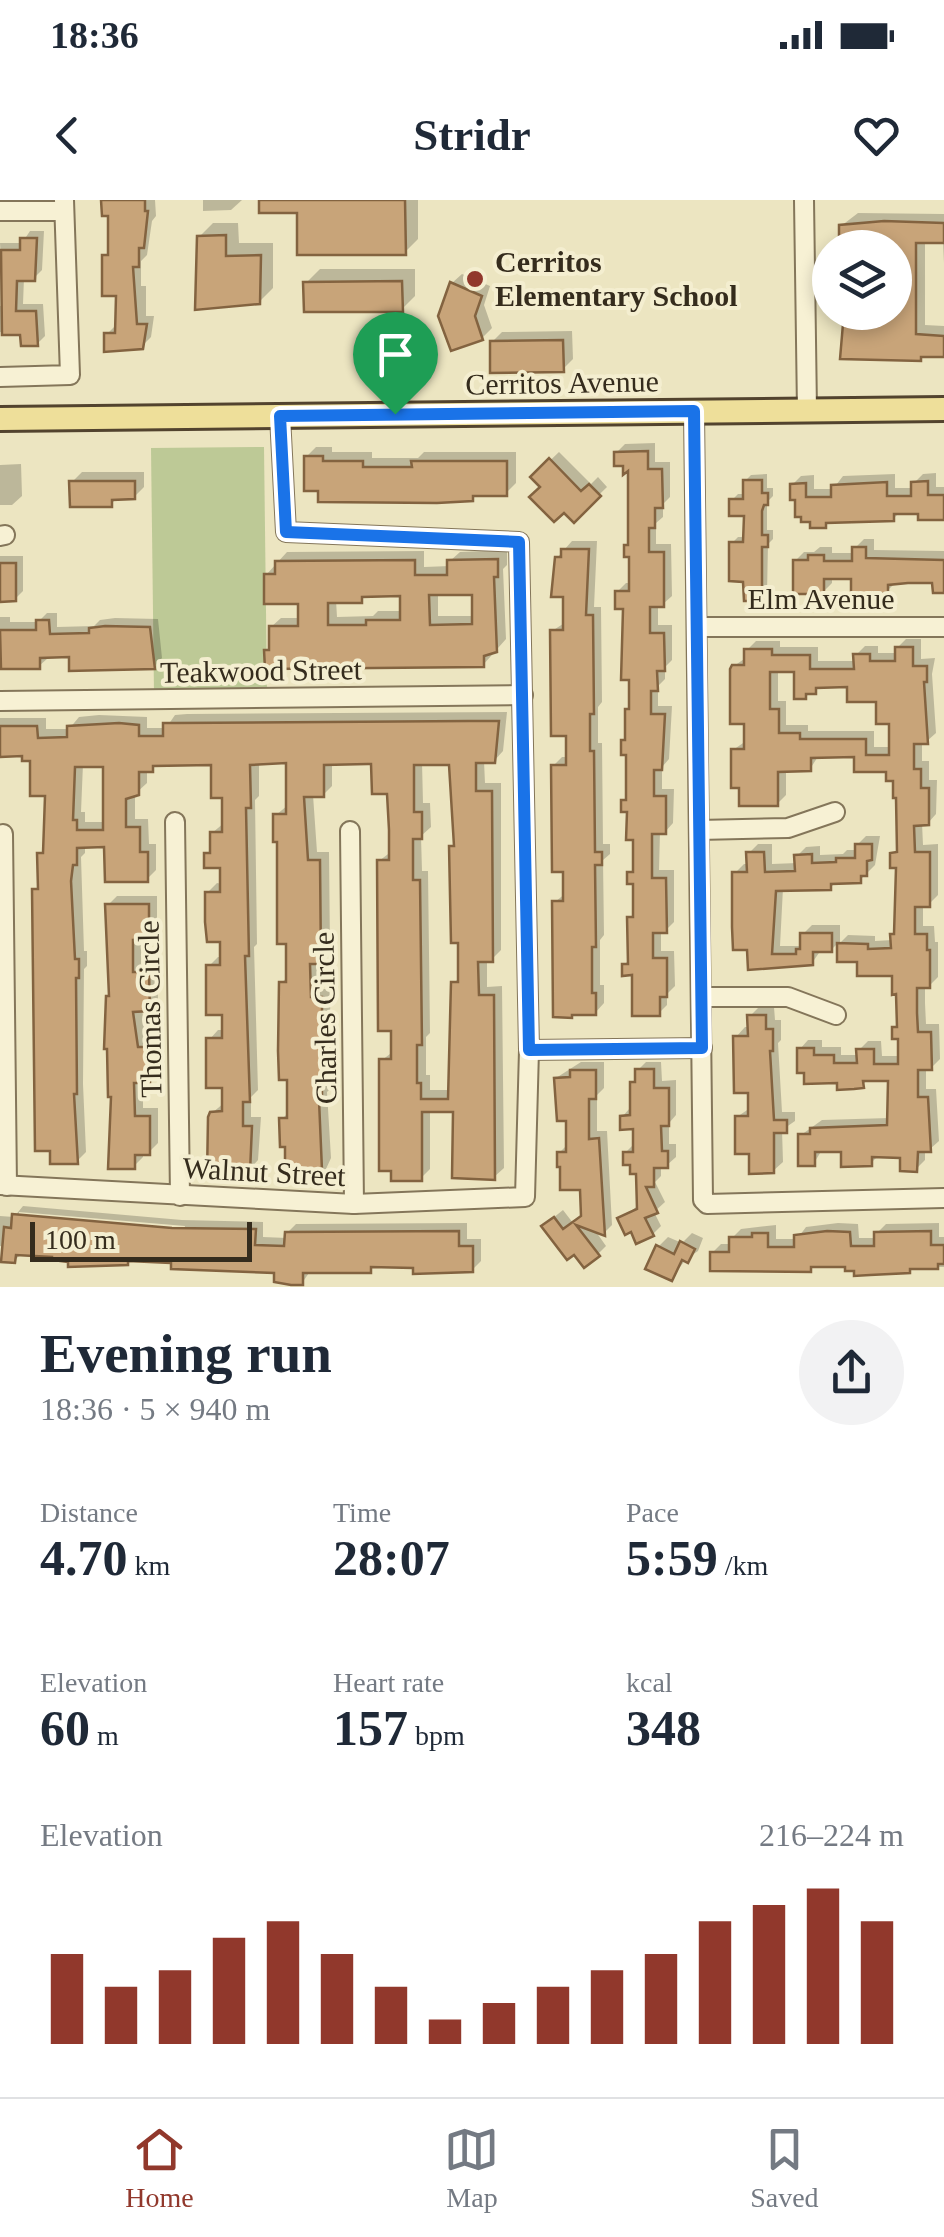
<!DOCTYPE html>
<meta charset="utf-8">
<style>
:root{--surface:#fff;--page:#f2f2f3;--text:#1f2937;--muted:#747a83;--line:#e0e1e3;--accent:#91382c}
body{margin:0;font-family:"Times New Roman",serif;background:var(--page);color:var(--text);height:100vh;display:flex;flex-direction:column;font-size:38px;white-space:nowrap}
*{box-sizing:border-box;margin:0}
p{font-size:32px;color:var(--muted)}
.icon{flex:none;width:55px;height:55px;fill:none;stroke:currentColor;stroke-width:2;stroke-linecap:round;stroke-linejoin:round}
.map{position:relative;height:1087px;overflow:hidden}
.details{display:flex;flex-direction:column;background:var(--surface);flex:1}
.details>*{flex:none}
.fabs{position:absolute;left:812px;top:30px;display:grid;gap:20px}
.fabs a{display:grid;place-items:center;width:100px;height:100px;border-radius:50%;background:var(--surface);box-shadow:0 5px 15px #0003;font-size:50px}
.scale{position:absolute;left:30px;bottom:25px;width:222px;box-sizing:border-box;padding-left:10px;border:5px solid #352c1d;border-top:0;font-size:28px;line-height:35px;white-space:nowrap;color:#352c1d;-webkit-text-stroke:8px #f4eed0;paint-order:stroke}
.pin{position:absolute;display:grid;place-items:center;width:85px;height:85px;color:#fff;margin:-102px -42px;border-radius:50% 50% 50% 0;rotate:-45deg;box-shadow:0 0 10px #0007}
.pin .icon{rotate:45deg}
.round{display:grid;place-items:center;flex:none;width:105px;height:105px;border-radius:52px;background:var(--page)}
.overview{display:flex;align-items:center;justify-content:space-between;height:170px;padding:0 40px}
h1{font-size:55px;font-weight:700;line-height:75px}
.metrics{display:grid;grid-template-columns:repeat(3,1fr);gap:15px;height:170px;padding:10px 40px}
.metrics div{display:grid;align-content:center}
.metrics b{font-size:50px;font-weight:700}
.metrics small{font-size:28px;font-weight:400}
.metrics p{font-size:28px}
.chart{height:280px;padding:20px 40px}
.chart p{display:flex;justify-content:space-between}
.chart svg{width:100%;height:180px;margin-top:10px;stroke:var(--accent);stroke-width:6}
.status{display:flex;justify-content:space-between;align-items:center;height:70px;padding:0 50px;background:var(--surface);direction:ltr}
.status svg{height:28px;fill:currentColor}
header{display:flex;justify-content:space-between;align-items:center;height:130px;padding:0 40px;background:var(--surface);font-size:45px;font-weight:700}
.dock{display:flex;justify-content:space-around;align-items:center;height:140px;border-top:2px solid var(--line);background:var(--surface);font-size:28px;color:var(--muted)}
.dock a{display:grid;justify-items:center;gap:5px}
.dock .selected{color:var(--accent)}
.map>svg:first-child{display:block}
.green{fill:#bdc996}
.shadow{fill:#0003;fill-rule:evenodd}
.building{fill:#c8a479;stroke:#836340;stroke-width:2.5;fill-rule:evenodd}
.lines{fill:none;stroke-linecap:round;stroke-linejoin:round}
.minor-casing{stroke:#84765a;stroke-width:22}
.major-casing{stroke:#52432e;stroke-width:28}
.minor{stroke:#f7f1d4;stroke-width:18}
.major{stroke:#eedf9a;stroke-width:22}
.route-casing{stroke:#fff;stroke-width:20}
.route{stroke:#1a73e8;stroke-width:12}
.poi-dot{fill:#91382c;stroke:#f4eed0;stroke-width:4}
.labels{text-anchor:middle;stroke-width:8;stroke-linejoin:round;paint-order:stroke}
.poi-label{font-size:30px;font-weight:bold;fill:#352c1d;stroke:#f4eed0;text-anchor:start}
.street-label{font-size:30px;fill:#352c1d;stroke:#f4eed0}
</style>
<div class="status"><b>18:36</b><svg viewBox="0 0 49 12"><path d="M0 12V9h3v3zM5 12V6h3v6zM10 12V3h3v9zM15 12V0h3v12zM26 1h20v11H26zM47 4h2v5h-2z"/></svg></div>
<header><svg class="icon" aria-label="back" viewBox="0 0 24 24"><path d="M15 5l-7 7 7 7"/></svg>Stridr<svg class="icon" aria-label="heart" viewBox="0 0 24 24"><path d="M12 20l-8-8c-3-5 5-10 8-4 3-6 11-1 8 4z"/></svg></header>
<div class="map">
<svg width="944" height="1087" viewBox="0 0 944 1087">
<rect width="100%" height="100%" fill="#ece5c1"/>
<polygon class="green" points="264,247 267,493 154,494 151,248"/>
<g class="shadow">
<polygon points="104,0 155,0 156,16 152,21 147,55 141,61 141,86 146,86 146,116 154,116 151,137 142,146 106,135 116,125 118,94 105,56 110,50 111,13"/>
<polygon points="203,0 242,0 231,10 203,11"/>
<polygon points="262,0 418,0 418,39 405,52 300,10"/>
<polygon points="858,13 944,14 944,63 943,41 925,41 925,125 944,126 944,154 924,154 920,158 842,156 842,136 846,131 895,112 895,48 841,26"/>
<polygon points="213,23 238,23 239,43 273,43 273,88 259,102 199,37"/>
<polygon points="30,31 44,31 42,70 34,78 24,78 23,104 43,104 45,136 37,144 23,132 0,132 0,106 4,106 0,43 22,43"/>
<polygon points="320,69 415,69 415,96 402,109 306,83"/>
<polygon points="462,74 490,86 484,105 492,128 482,138 452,83"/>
<polygon points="572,131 573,159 563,169 492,142 502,132"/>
<polygon points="655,243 655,262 670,262 670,297 663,304 663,317 656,323 656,344 671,344 672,396 663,404 658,404 658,425 672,425 672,460 665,467 665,479 658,486 658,506 672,506 669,559 662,567 662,589 674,589 673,623 665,632 660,632 659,670 674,670 674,722 666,730 661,730 661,751 674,751 675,786 667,794 667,805 659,813 634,773 624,765 630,759 630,718 635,712 635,681 630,673 636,667 636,638 630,610 623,601 629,596 628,552 623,541 628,537 631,478 625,406 617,392 626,383 632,383 632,355 626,346 630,343 630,265 616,253 625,244"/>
<polygon points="316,247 332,247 332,252 372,252 372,258 418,258 424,252 516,252 516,283 506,293 477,293 472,298 320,288 306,257"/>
<polygon points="559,252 591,284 598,277 607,287 574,319 533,277"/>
<polygon points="21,264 22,296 12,305 0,305 0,265"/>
<polygon points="82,272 144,272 144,287 134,297 118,297 111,304 72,282"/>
<polygon points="936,273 936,287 944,287 944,316 900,312 893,319 830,321 825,325 797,297 792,285 801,276 814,275 814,289 833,289 843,276 895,274 895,288 914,288 914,283 923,274"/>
<polygon points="767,274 767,288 773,288 773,296 767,302 767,330 773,330 773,339 768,344 767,393 761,399 746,379 732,343 738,337 746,337 746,314 732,300 738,294 745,294 745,281 751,275"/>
<polygon points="864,339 874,339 874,350 944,351 944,390 935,380 896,382 887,391 853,376 832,377 832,383 823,392 795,361 804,352 814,352 820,347 832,347 832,353 855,353 855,348"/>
<polygon points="572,341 597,341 594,407 601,407 602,502 598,507 598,543 602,543 603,644 610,644 610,654 603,660 604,735 600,740 600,785 604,785 604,803 595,813 555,702 566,693 553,566 562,557 569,557 552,431 566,422 565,394 557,358"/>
<path d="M507 350V365L503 369 506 439 483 465 267 451 272 447 271 427 281 418H301V401L266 375 287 352 424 351V367L450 366V361L460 352ZM438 393H475V416H438ZM367 394H402V411H378L373 416 337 417 336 400H361Z"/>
<polygon points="0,356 23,356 23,391 15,399 0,399"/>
<polygon points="47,413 57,413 57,427 94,426 100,420 115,418 158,419 162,458 154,467 71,454 48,458 39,466 0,455 0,417 10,417 10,422 38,422"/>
<path d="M906 439H921V459L935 458 932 474 936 533 927 541H922V561H929V580H937L936 614 928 623H922L923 645 938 644V695L929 704H923V726H934L935 742H938V777L929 786H925V803L926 824H939L940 859 931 868H926V889H936L939 941 930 949H925V960L916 969 903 956 879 955 871 963 844 950H822L814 963 801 935 822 920 889 918 891 878H870L862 885 840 881 800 849 808 840H822V847H841V855H859V850L868 841H881L882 856H901V836L895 828 899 823 895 773 859 759H839V742L831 750H821L812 763 750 767 735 673 744 664H749V653L758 644H772V664L797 663V656L806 647 820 646V655L843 654 847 650H857V645L866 636H880L875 665 860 680 837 681 830 688H783L780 746H803V734L812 725H840V743L848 735 875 736V741L893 740 897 732 898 666 893 654 899 647 896 578 888 569 856 555H819L810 569H786V595L777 604 741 585 733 550 746 541V521L734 466 747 457V450L756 441H780V447H818V461H856V455L865 446H878V453H897V448ZM778 470H796L805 497 821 485 850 484 878 499 891 521 892 547H874V531H808V525H786V501H778Z"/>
<path d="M507 512 503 551 494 561H484L485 583H501V750L492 759H487V787L502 786 504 968 494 977 455 910H430V969L421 978 382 860 394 851 379 661 392 651 389 592 374 562H332V586L323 595H313L317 652H329L330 752 319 763V789H330L331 888 327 892 331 958 326 969 317 978 287 945 282 919 289 912 281 783 289 776 276 615 288 605V560L259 562V596L255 600 257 744 254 747 258 890 251 897V917H261L258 960 249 970 212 913 224 903V886L209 840 218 830H224V812L209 766 218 757H223V740L207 693 217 683 222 684 223 666 207 654 212 648V633L224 623V596L213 563H157L147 569V583L135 594V619H148L149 644H156V670L147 679 107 645H85V653L81 657 84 751H87V766L84 769 83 884 86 952 77 961 35 690 40 685V654L46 648 48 594 32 559 25 554H0V518H46V529H69L79 517 99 515 147 517V528H166L175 515 187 514ZM422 562H451L456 643 452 647 461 776 454 783 450 890H430V875H426V837L430 833 428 671H422L421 636 431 627 430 603H423ZM83 564H105L106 622H85V612H81Z"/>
<polygon points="117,696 157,696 157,728 148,737 141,737 141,764 157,764 158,799 149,809 142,809 146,839 159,839 158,871 149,880 143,880 143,908 158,908 158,943 149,952 143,952 143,957 134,966 114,895 112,750 108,705"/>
<polygon points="759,807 774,807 775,820 781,820 781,840 778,843 782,912 795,912 795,921 782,930 783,962 773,971 752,952 737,917 750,908 750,890 736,837 745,827 750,827 750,816"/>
<polygon points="581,862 604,862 604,888 597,895 597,931 607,931 612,1025 604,1033 594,1029 606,1046 598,1054 575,1051 553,1018 563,1010 573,1023 583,1015 583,987 559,953 568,944 568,919 556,878"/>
<polygon points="646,862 661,862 662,881 676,880 676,915 669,923 669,944 676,944 676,957 667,965 661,965 661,976 655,982 665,1002 654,1012 661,1026 653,1034 632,1029 620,1019 639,1005 639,972 625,953 633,945 635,927 622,917 630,908 632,883 638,878 638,870"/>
<path d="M23 1006 182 1020 263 1022V1037L287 1038V1033L296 1024 467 1023V1039H481V1061L472 1070 375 1065 370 1070H311L302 1083 276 1071 174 1061 71 1060 22 1053 14 1061 5 1047 0 1046V1016L14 1017ZM19 1012 185 1026 184 1031 19 1017Z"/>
<polygon points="838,1023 858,1024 859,1038 877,1038 877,1033 886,1024 939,1023 939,1037 944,1037 944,1067 913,1067 909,1071 815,1064 810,1069 712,1053 721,1044 732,1044 732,1038 741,1029 776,1025 776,1039 797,1039 806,1027"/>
<polygon points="692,1033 703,1038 698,1051 686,1059 672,1078 658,1047 668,1037 682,1043"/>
</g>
<g class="building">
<polygon points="101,0 145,0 145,11 148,11 144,48 139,48 139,67 133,67 137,124 147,124 143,149 104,152 104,133 115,133 116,96 102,96 102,55 108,55 108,16 102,16"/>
<polygon points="259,0 405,0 406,55 297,55 297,13 259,13"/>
<polygon points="884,21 944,23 944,43 916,43 916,134 944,136 944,157 921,157 921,161 840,159 844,112 895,112 895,48 839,48 839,25"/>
<polygon points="226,35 226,56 261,55 260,104 195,110 197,36"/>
<polygon points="20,38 37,38 35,81 17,81 16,111 36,111 38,146 21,146 20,135 2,135 1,50 20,50"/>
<polygon points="402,81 403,112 304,112 303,82"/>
<polygon points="450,82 482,96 475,116 483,140 451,151 438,116"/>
<polygon points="563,140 564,172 490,173 490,141"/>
<polygon points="648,251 648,269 662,269 663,308 655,308 655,328 649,328 649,352 664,352 664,407 650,407 650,433 664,433 665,471 657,471 658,491 651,491 651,514 665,514 662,570 654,570 654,596 666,596 666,634 652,634 652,678 666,678 667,733 653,733 653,758 667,758 667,797 660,797 660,816 632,816 632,775 622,776 622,764 628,764 627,717 633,717 633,684 627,684 627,672 633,672 633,640 626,640 627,612 621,612 621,600 626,600 626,555 621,555 621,540 625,540 625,509 629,509 629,480 621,480 623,409 615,409 615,391 629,391 629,357 624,357 624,345 628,345 628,271 623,275 623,266 614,266 614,252"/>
<polygon points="304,256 323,256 323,261 363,261 363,267 412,267 411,261 507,261 507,296 473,296 473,301 437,303 318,302 318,291 304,291"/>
<polygon points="549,258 581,291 589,284 601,296 574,323 564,313 554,322 529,297 540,287 530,277"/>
<polygon points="743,280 762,280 762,293 768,293 768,305 764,305 762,311 762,335 768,335 768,347 762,347 762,401 744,401 743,382 729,381 729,342 743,342 744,316 729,316 729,299 743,299"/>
<polygon points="69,281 135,281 135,299 112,300 112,307 70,307"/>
<polygon points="928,281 928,295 944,295 944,320 918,320 918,314 894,314 894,321 826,323 826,328 810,328 810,322 801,322 801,317 795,317 795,300 790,300 790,284 806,283 806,297 831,297 831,285 887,282 887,296 911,296 911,282"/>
<polygon points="852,347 866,347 866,358 944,360 944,393 933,393 932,383 908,383 888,385 888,393 851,394 851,379 824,379 824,394 793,394 793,360 808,360 808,355 824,355 824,361 852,361"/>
<polygon points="561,349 589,349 586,415 593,415 594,514 590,514 590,551 594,551 595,652 602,652 602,665 595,665 596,747 592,747 592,793 596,793 596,815 572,815 572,818 553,817 552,701 563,701 563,672 552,672 551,565 566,565 566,536 551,536 550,430 563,430 563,397 551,397 555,357 561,357"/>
<path d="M498 359V377H494L497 452 484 456V467L265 469 264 450H269V426H298V404H264V374H275V361L415 360V375H447V360ZM429 395H472V424L430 425ZM400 396V420H366V425H328V403H362V397Z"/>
<polygon points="0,363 16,363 16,401 0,402"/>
<polygon points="36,420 49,420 50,434 89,433 89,428 105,426 150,427 155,469 69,471 69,457 40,458 40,469 1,469 0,430 36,430"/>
<path d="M895 447H913V466H927V482H924L928 544H914V569H921V588H929V625L914 626 915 652H930V707H915V734H927V750H930V788H917V813L918 832H931L932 870H918V897H928L931 952H918L917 972 900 971V958L872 957V966L841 967V952H815V966H798V934H810V928L887 925 888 881H863L864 888 854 889 837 890V883L804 884V873H797V848H814V855H834V863H857L856 849H874V864H898V839H892V827H897L896 794 892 795V776H857V762H837V743L868 744V749L891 748 890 734H894L896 668H890V653L897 652 896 598H893V581H886V572H854V557L811 558V571L778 572V606H739V588H731V549H744V524H730V469L732 465H744V449H772V455H810V469H854L853 454H870V461H895ZM770 472H794V499H806V494H816V488L847 487V502H876V524H889V555H866V539H800V533H779V509H770Z"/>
<path d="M469 521H499L495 563H476V591H492L493 762H478L479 795H494L495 980 452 978 453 912H422V981H391V971H379V859H391V831H378L377 660H389V630L387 594H372L371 564H368L324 565V597H304L308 660H320L321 764H310L311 797H322V900H319L322 970H318V981H285V947H280L279 918H287V880H279L278 851 279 782H286V744H277V642H273V614H286V563L250 565 251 608H246L249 756H245L250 902H243V926H252L250 972 207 976 208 917 210 912 222 911V888H206V838H222V815H206V765H220V742H207L205 722V692H220V668H204V653H210V632H222V598H211V565L153 566V572H139V595L126 599V627H140V652H148V682H105L104 647 77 648V665H73L71 681 75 759H79V778H76L77 894H74L78 964H50V951H35L32 689H38L37 653H43L45 596H30V561H22V556L0 557V526H37L38 538 67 537V526L119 523 139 525V536H163V523H176ZM414 565H449L454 646H449L451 743H458V782H451L448 899H421V883H417V845H422L420 680H413V639H422V612H414ZM75 567H103V630H77V620H73Z"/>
<polygon points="855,644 872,644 872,660 867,661 867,676 861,676 861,683 831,684 831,690 776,691 772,754 796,754 796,749 800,749 800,733 832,733 832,752 813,752 813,765 748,770 747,750 733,750 732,727 732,672 747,672 746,652 764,652 765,672 795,671 794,655 812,654 812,663 836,662 836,658 855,658"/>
<polygon points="105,704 149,704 149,739 133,740 133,772 149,772 150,811 133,812 138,847 151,847 150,883 134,883 135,916 150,916 150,955 135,955 135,969 108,969 111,897 108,897 107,849 104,849 106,796 109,796"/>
<polygon points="747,815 766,815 766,829 773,829 773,851 770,851 774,920 787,920 787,933 774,933 774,973 749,974 749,954 735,954 735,916 748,916 748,893 734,893 733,836 748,836"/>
<polygon points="635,869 654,869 654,888 669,888 669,926 661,926 662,951 668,951 668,968 654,968 654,987 646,987 658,1013 645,1018 654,1036 636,1044 631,1032 625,1035 617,1018 637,1009 636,974 630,974 630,965 623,965 623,952 633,952 633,929 620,930 620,916 630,915 630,882 635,882"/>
<polygon points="570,870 596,870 596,899 589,899 589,939 599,938 605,1036 576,1025 600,1056 584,1068 574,1055 567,1060 541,1026 554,1017 563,1029 581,1016 580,990 560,990 560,967 557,967 557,952 566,952 566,921 557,921 554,878 570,877"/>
<polygon points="12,1014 172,1028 256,1029 255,1045 284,1046 285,1032 459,1031 459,1046 473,1046 473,1072 413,1074 413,1068 371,1067 371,1073 303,1073 303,1085 291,1085 274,1082 274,1073 171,1069 171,1063 128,1061 128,1065 68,1067 68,1062 52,1060 52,1057 16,1055 15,1063 1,1062 4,1027 11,1028"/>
<polygon points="827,1031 850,1032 851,1046 874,1046 874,1032 931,1031 931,1045 944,1045 944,1064 938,1064 938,1069 910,1069 910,1073 870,1075 854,1076 854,1071 845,1071 845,1067 811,1067 811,1072 710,1071 710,1052 729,1052 729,1037 752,1037 752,1033 768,1033 768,1047 794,1047 794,1035"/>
<polygon points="680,1041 695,1049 688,1063 682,1060 672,1081 645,1069 656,1045 674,1054"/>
</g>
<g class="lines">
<defs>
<g id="minor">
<polyline points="804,0 807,210"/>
<polyline points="0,11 64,11"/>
<polyline points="0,177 70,175 64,0"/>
<polyline points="694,211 703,1000 707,1004 944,998"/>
<polyline points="0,336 5,335"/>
<polyline points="698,427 944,427"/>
<polyline points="0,501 523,495"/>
<polyline points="175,622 180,996"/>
<polyline points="699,630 788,628 835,612"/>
<polyline points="350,631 354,1004"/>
<polyline points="3,634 7,986"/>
<polyline points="702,797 788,797 836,815"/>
<polyline points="529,850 702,848"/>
<polyline points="0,985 354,1004 525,997 529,850 519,342 286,332 280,216"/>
</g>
<polyline id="major" points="0,219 944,209"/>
</defs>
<use href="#minor" class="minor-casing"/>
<use href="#major" class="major-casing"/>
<use href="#minor" class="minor"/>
<use href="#major" class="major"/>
</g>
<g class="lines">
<defs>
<polygon id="route" points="694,211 702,848 529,850 519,342 286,332 280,216"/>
</defs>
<use href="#route" class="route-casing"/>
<use href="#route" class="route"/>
</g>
<circle class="poi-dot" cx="475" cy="79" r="10"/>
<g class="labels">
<g class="poi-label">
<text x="495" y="72">Cerritos<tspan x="495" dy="34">Elementary School</tspan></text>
</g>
<g class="street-label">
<text transform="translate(562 183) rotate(-1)" y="10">Cerritos Avenue</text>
<text x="821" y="409">Elm Avenue</text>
<text transform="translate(261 471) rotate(-1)" y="10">Teakwood Street</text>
<text transform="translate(150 809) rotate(-91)" y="10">Thomas Circle</text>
<text transform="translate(325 818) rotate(-91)" y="10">Charles Circle</text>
<text transform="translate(264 972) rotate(3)" y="10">Walnut Street</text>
</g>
</g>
</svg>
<div class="fabs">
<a><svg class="icon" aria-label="layers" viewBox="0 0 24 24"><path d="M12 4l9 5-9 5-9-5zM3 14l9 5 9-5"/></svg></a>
</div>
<div class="scale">100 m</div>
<div class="pin" style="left:395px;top:214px;background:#1e9e55"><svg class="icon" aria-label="arrive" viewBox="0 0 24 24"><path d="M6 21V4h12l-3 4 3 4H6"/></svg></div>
</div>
<section class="details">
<div class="overview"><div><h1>Evening run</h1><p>18:36 · 5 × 940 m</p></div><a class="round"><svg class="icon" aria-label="share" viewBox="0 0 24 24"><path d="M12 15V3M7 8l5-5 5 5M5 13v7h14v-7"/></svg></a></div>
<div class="metrics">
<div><p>Distance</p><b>4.70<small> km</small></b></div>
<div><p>Time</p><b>28:07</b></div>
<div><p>Pace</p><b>5:59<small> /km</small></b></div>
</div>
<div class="metrics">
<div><p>Elevation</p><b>60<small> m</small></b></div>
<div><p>Heart rate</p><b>157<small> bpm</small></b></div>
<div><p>kcal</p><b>348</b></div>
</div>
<div class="chart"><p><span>Elevation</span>216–224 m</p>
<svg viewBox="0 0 160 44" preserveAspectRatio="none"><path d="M5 44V22M15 44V30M25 44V26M35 44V18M45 44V14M55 44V22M65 44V30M75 44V38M85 44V34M95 44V30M105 44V26M115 44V22M125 44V14M135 44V10M145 44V6M155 44V14"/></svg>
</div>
</section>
<nav class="dock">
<a class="selected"><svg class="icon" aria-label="home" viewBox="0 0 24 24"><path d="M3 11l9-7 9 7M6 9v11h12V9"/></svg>Home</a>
<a><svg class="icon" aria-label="map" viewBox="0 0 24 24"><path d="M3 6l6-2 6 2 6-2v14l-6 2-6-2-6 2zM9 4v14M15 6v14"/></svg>Map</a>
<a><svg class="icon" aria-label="saved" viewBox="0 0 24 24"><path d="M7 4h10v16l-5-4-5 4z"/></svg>Saved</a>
</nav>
